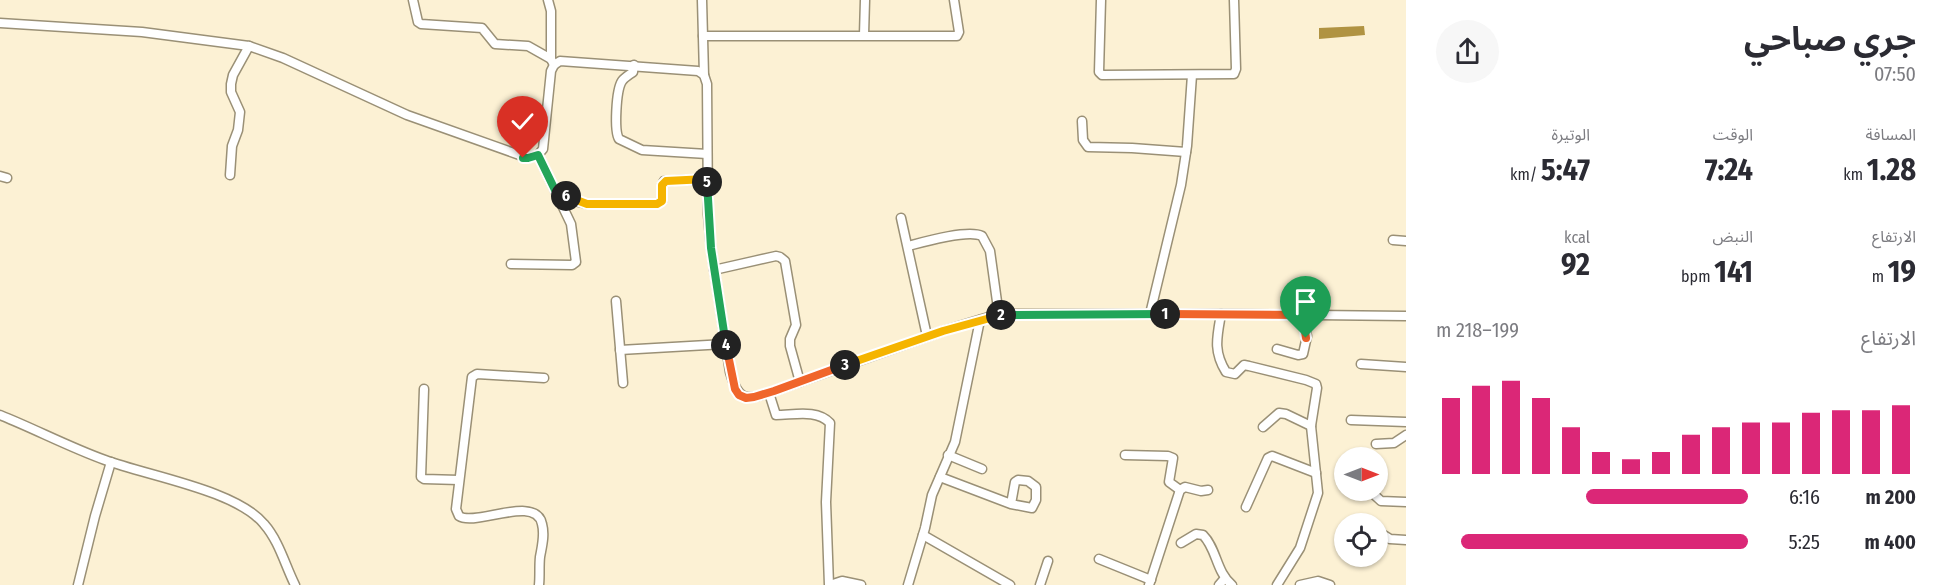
<!DOCTYPE html>
<html lang="ar">
<meta charset="utf-8">
<style>
:root{--surface:#fff;--page:#f7f7f7;--text:#2b2b33;--muted:#7c7c81;--accent:#db2777}
body{margin:0;font-family:"Fira Sans Condensed","Noto Sans Arabic",sans-serif;background:var(--page);color:var(--text);direction:rtl;height:100vh;display:flex;flex-direction:column;font-size:22px;white-space:nowrap}
*{box-sizing:border-box;margin:0}
p{font-size:20px;color:var(--muted)}
.icon{flex:none;width:33px;height:33px;fill:none;stroke:currentColor;stroke-width:2;stroke-linecap:round;stroke-linejoin:round}
.map{position:relative;flex:1;overflow:hidden;direction:ltr}
.sheet{display:flex;flex-direction:column;background:var(--surface);width:540px}
.sheet>*{flex:none}
.needle{width:39px;rotate:90deg}
.tools{position:absolute;left:1334px;top:447px;display:grid;gap:12px}
.tools a{display:grid;place-items:center;width:54px;height:54px;border-radius:50%;background:var(--surface);box-shadow:0 2px 4px #0004;font-size:30px}
.pin{position:absolute;display:grid;place-items:center;width:51px;height:51px;color:#fff;margin:-62px -26px;border-radius:50% 50% 50% 0;rotate:-45deg;box-shadow:0 0 6px #0007}
.pin .icon{rotate:45deg}
.km{position:absolute;width:30px;height:30px;margin:-15px;border-radius:50%;background:#222;color:#fff;font-size:16px;line-height:30px;text-align:center}
.round{display:grid;place-items:center;flex:none;width:63px;height:63px;border-radius:32px;background:var(--page)}
.overview{display:flex;align-items:center;justify-content:space-between;height:102px;padding:0 30px}
h1{font-size:33px;font-weight:700;line-height:45px}
.stats{display:grid;grid-template-columns:repeat(3,1fr);gap:9px;height:102px;padding:6px 30px}
.stats div{display:grid;align-content:center}
.stats b{font-size:30px;font-weight:700}
.stats small{font-size:16px;font-weight:400}
.stats p{font-size:16px}
.chart{height:168px;padding:12px 30px}
.chart p{display:flex;justify-content:space-between}
.chart svg{width:100%;height:108px;margin-top:6px;stroke:var(--accent);stroke-width:6}
ul{padding:0 30px;list-style:none;font-size:20px}
li{display:grid;grid-template-columns:96px 72px 1fr;align-items:center;height:45px}
li i{height:15px;border-radius:8px;background:var(--accent)}
main{display:flex;flex:1;min-height:0}
.map>svg:first-child{display:block}
.water{fill:#b09342}
.lines{fill:none;stroke-linecap:round;stroke-linejoin:round}
.minor-casing{stroke:#9a9076;stroke-width:11}
.minor{stroke:#fff;stroke-width:8}
.split-1-casing{stroke:#fff;stroke-width:12}
.split-2-casing{stroke:#fff;stroke-width:12}
.split-3-casing{stroke:#fff;stroke-width:12}
.split-4-casing{stroke:#fff;stroke-width:12}
.split-5-casing{stroke:#fff;stroke-width:12}
.split-6-casing{stroke:#fff;stroke-width:12}
.split-7-casing{stroke:#fff;stroke-width:12}
.split-1{stroke:#f0652b;stroke-width:8}
.split-2{stroke:#22a559;stroke-width:8}
.split-3{stroke:#f5b400;stroke-width:8}
.split-4{stroke:#f0652b;stroke-width:8}
.split-5{stroke:#22a559;stroke-width:8}
.split-6{stroke:#f5b400;stroke-width:8}
.split-7{stroke:#22a559;stroke-width:8}
</style>
<main>
<section class="sheet">
<div class="overview"><div><h1>جري صباحي</h1><p>07:50</p></div><a class="round"><svg class="icon" aria-label="share" viewBox="0 0 24 24"><path d="M12 15V3M7 8l5-5 5 5M5 13v7h14v-7"/></svg></a></div>
<div class="stats">
<div><p>المسافة</p><b>1.28<small> km</small></b></div>
<div><p>الوقت</p><b>7:24</b></div>
<div><p>الوتيرة</p><b>5:47<small> /km</small></b></div>
</div>
<div class="stats">
<div><p>الارتفاع</p><b>19<small> m</small></b></div>
<div><p>النبض</p><b>141<small> bpm</small></b></div>
<div><p>kcal</p><b>92</b></div>
</div>
<div class="chart"><p><span>الارتفاع</span>199–218 m</p>
<svg viewBox="0 0 160 44" preserveAspectRatio="none"><path d="M5 44V13M15 44V8M25 44V6M35 44V13M45 44V25M55 44V35M65 44V38M75 44V35M85 44V28M95 44V25M105 44V23M115 44V23M125 44V19M135 44V18M145 44V18M155 44V16"/></svg>
</div>
<ul>
<li><b>200 m</b>6:16<i style="width:52%"></i></li>
<li><b>400 m</b>5:25<i style="width:92%"></i></li>
</ul>
</section>
<div class="map">
<svg width="1406" height="585" viewBox="0 0 1406 585">
<rect width="100%" height="100%" fill="#fcf1d4"/>
<polygon class="water" points="1364,26 1365,35 1319,39 1319,28"/>
<g class="lines">
<defs>
<g id="minor">
<polyline points="413,0 418,22 421,24 482,28 495,44 528,46 551,59 554,65"/>
<polyline points="548,0 551,11 551,59"/>
<polyline points="702,0 704,75"/>
<polyline points="1101,0 1099,72 1102,75 1234,74 1236,69 1234,0"/>
<path d="M0 23 142 32 249 46 283 58 407 115 528 158 538 155 543 149 551 71 554 65 560 61 698 71 704 75 707 84 708 214 711 248 730 372C739 403 747 400 774 391L943 331 992 316 1015 314H1221L1406 316"/>
<polyline points="864,35 865,0"/>
<polyline points="703,36 957,36 959,32 954,0"/>
<path d="M634 65 633 72C629 75 625 77 622 81 616 90 614 131 619 139L642 150 707 154"/>
<polyline points="1082,121 1083,140 1088,147 1132,148 1186,152"/>
<polyline points="230,175 232,146 238,130 240,112 231,92 231,84 233,75 249,46"/>
<polyline points="0,176 7,178"/>
<polyline points="555,190 579,202 587,204 656,204 662,201 662,185 664,181 707,179"/>
<polyline points="901,218 927,336"/>
<polyline points="1393,240 1406,241"/>
<path d="M908 246C923 242 968 229 982 236L990 251 999 316"/>
<polyline points="511,264 572,265 576,262 571,224 538,155"/>
<polyline points="714,270 776,256 780,257 785,261 796,325 790,339 790,346 800,382"/>
<polyline points="616,301 623,383"/>
<polyline points="1150,314 1181,185 1187,146 1192,75"/>
<path d="M1221 314C1217 337 1213 351 1226 372L1235 374 1244 365 1249 366 1306 380 1316 384 1317 388 1311 426 1318 493 1300 548 1277 585"/>
<polyline points="1277,349 1298,355 1303,354 1307,336 1304,325 1305,315"/>
<polyline points="620,350 725,344"/>
<polyline points="1361,364 1406,367"/>
<polyline points="424,389 421,477 424,479 459,480"/>
<path d="M769 393 776 415C794 415 817 409 830 423L826 502 829 585"/>
<path d="M0 415C35 429 69 447 105 460 148 476 236 490 264 524 279 541 285 565 295 585"/>
<polyline points="1351,420 1406,422"/>
<polyline points="1263,427 1279,413 1286,414 1311,426"/>
<polyline points="1376,444 1394,443 1406,435"/>
<polyline points="948,455 982,469"/>
<polyline points="1125,455 1168,456 1173,458 1169,482 1180,490"/>
<polyline points="940,477 1011,504 1032,508 1036,500 1036,487 1028,481 1018,480 1015,482 1011,504"/>
<polyline points="1369,490 1381,501 1406,502"/>
<polyline points="1246,507 1268,458 1272,456 1316,473"/>
<polyline points="1377,531 1390,539 1406,540"/>
<polyline points="923,535 1010,585"/>
<path d="M1181 543 1196 534 1203 535C1217 549 1216 572 1232 585"/>
<polyline points="1099,559 1151,580"/>
<polyline points="78,585 95,516 111,462"/>
<path d="M539 585C540 576 539 566 540 557 542 546 545 535 542 524 536 494 475 527 459 516L456 509 472 377 477 374 544 378"/>
<polyline points="830,585 842,581 861,585"/>
<polyline points="908,585 925,528 932,495 955,442 980,320"/>
<polyline points="1040,585 1048,561"/>
<polyline points="1149,585 1180,490 1185,487 1201,491 1208,490"/>
<polyline points="1219,585 1225,578"/>
<polyline points="1300,585 1318,581 1330,585"/>
</g>
</defs>
<use href="#minor" class="minor-casing"/>
<use href="#minor" class="minor"/>
</g>
<g class="lines">
<defs>
<polyline id="split-1" points="1165,314 1305,315 1304,325 1306,338"/>
<polyline id="split-2" points="1001,315 1165,314"/>
<polyline id="split-3" points="845,365 943,331 1001,315"/>
<polyline id="split-4" points="726,345 735,389 739,395 746,398 754,397 774,391 845,365"/>
<polyline id="split-5" points="707,182 711,248 726,345"/>
<polyline id="split-6" points="566,196 587,204 657,204 662,201 662,185 666,181 707,179 707,182"/>
<polyline id="split-7" points="523,158 528,158 538,155 555,190 566,196"/>
</defs>
<use href="#split-1" class="split-1-casing"/>
<use href="#split-2" class="split-2-casing"/>
<use href="#split-3" class="split-3-casing"/>
<use href="#split-4" class="split-4-casing"/>
<use href="#split-5" class="split-5-casing"/>
<use href="#split-6" class="split-6-casing"/>
<use href="#split-7" class="split-7-casing"/>
<use href="#split-1" class="split-1"/>
<use href="#split-2" class="split-2"/>
<use href="#split-3" class="split-3"/>
<use href="#split-4" class="split-4"/>
<use href="#split-5" class="split-5"/>
<use href="#split-6" class="split-6"/>
<use href="#split-7" class="split-7"/>
</g>
</svg>
<div class="tools">
<a><svg class="needle" viewBox="-14 -14 28 28"><path d="M0-13l5 13h-10z" fill="#e53935"/><path d="M0 13l5-13h-10z" fill="#7c7c81"/></svg></a>
<a><svg class="icon" aria-label="locate" viewBox="0 0 24 24"><circle cx="12" cy="12" r="6"/><path d="M12 2v4M12 18v4M2 12h4M18 12h4"/></svg></a>
</div>
<div class="pin" style="left:1306px;top:338px;background:#1e9e55"><svg class="icon" aria-label="arrive" viewBox="0 0 24 24"><path d="M6 21V4h12l-3 4 3 4H6"/></svg></div>
<div class="pin" style="left:523px;top:158px;background:#d93025"><svg class="icon" aria-label="check" viewBox="0 0 24 24"><path d="M5 12l5 5 9-10"/></svg></div>
<b class="km" style="left:1165px;top:314px">1</b>
<b class="km" style="left:1001px;top:315px">2</b>
<b class="km" style="left:845px;top:365px">3</b>
<b class="km" style="left:726px;top:345px">4</b>
<b class="km" style="left:707px;top:182px">5</b>
<b class="km" style="left:566px;top:196px">6</b>
</div>
</main>
